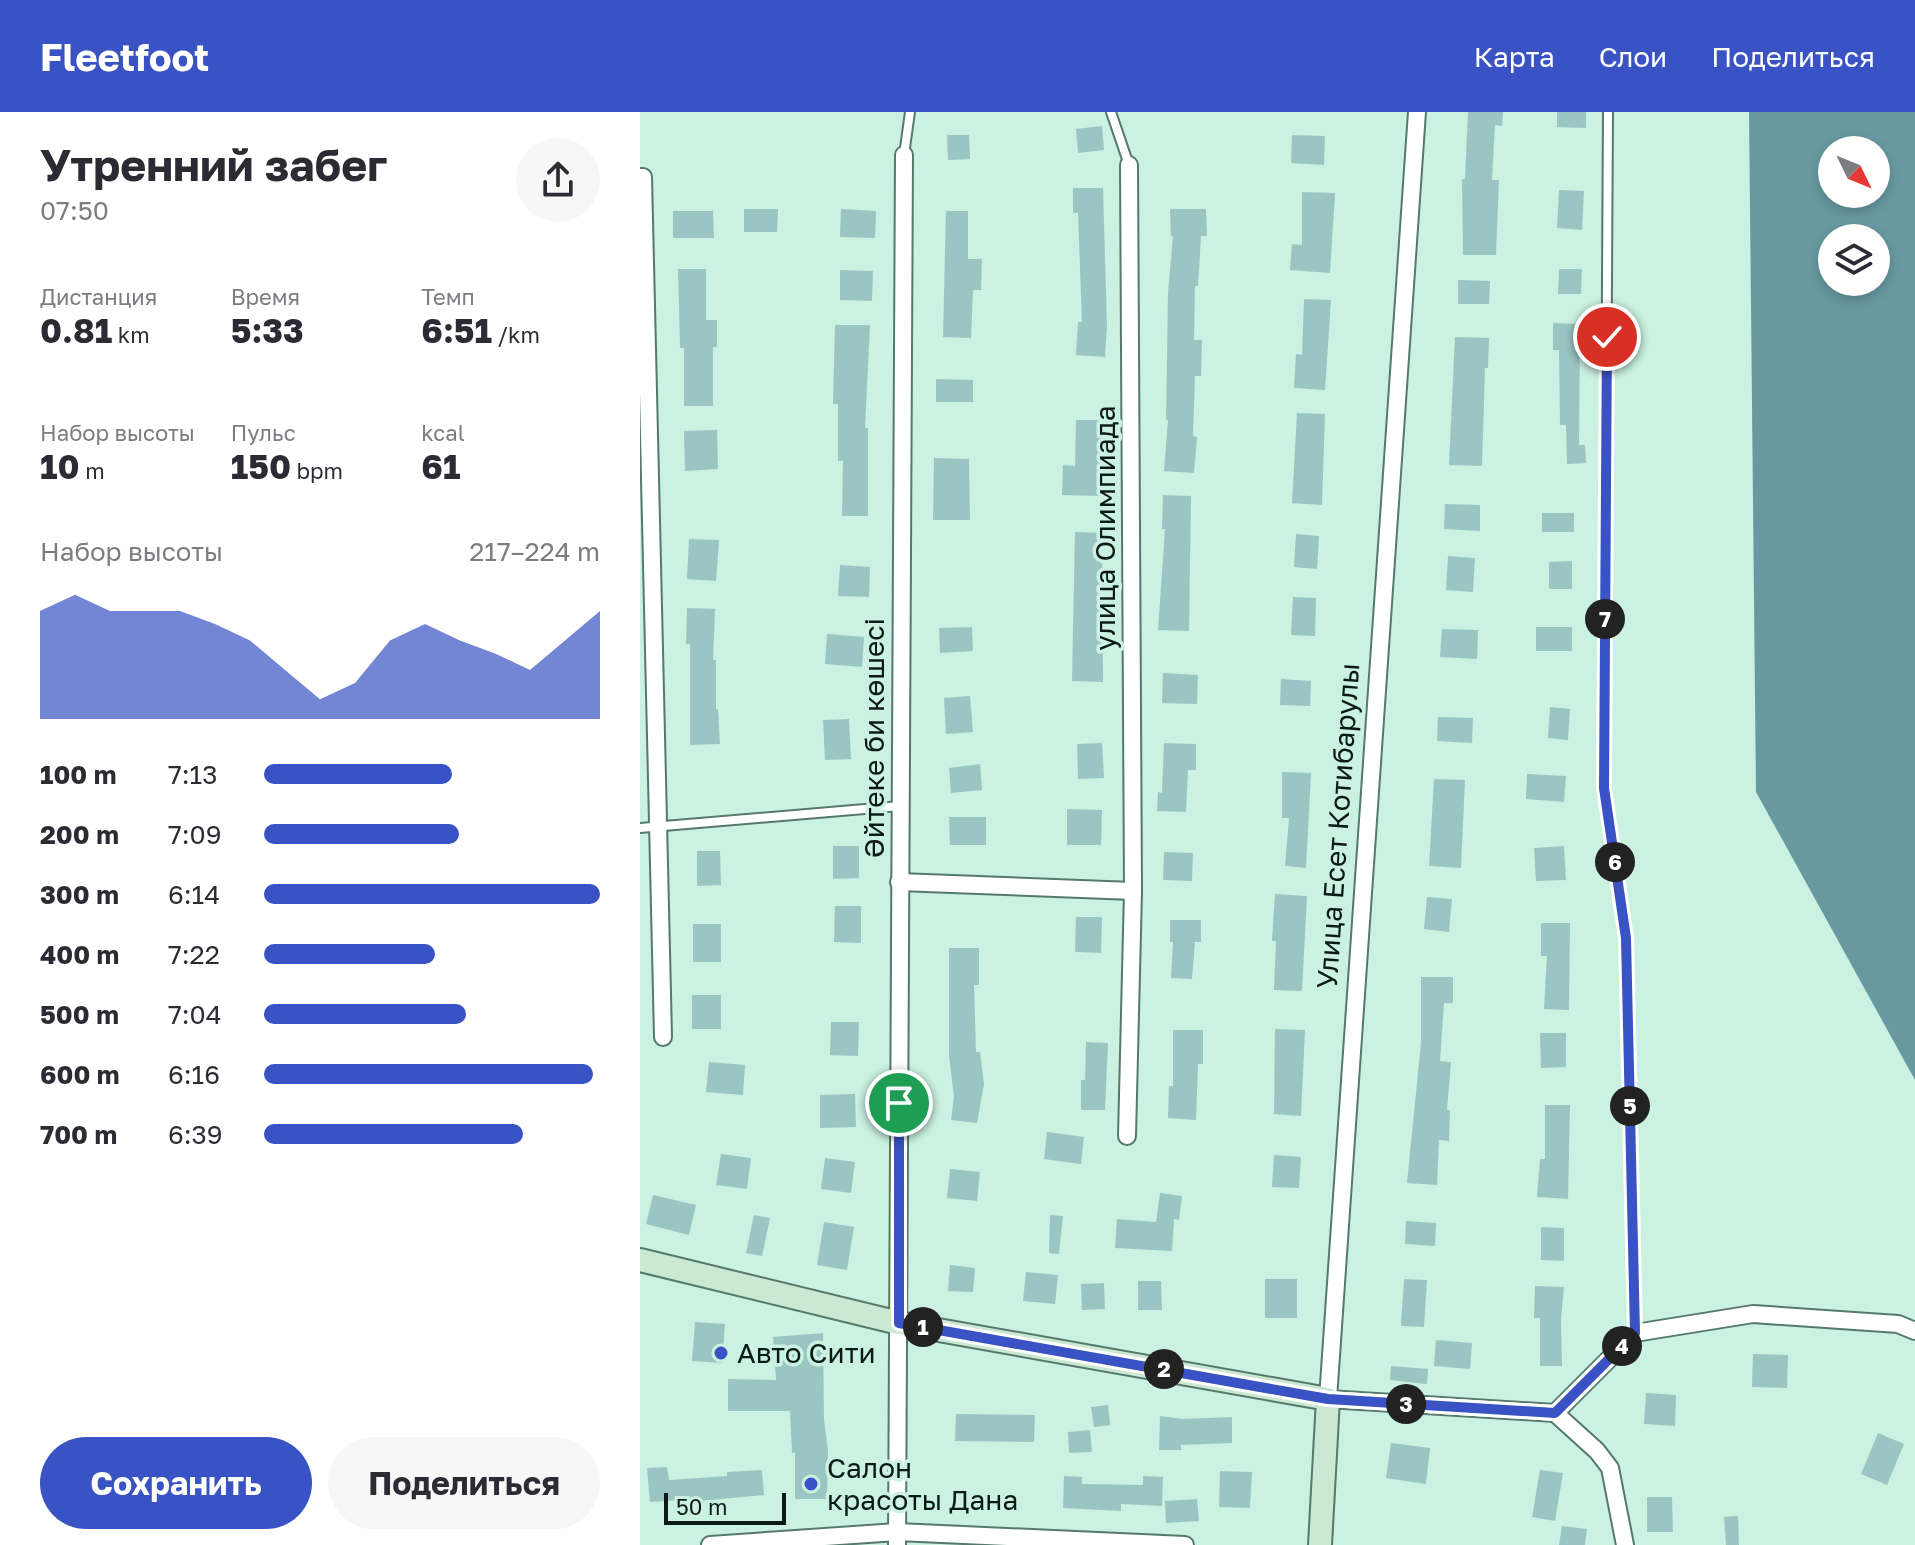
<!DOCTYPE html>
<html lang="ru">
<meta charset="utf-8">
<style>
:root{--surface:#fff;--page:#f7f7f7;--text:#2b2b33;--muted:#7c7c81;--accent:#3952c4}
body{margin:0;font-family:"Golos Text",sans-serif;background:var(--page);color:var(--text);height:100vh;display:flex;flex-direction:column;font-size:30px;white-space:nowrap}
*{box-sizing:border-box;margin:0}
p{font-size:26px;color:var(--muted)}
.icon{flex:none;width:44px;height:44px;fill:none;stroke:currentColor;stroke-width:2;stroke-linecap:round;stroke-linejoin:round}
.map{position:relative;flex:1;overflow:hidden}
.panel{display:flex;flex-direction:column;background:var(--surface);width:640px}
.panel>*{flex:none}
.needle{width:52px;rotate:133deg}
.fabs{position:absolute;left:1178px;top:24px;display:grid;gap:16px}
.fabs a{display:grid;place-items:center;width:72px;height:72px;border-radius:50%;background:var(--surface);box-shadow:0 4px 12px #0003;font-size:40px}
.scale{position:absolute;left:24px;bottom:20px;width:122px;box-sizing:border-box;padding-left:8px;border:4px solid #0b1a15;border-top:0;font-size:22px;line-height:28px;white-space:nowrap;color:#0b1a15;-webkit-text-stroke:6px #caf1e1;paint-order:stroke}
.pin{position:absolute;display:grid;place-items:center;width:68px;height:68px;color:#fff;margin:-34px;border:4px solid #fff;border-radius:50%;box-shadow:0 2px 8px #0007}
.km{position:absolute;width:40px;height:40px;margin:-20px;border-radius:50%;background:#222;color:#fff;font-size:22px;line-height:40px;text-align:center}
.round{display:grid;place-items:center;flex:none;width:84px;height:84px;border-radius:42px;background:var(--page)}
.head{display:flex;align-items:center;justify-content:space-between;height:136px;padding:0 40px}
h1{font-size:44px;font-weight:700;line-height:60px}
.figures{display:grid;grid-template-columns:repeat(3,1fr);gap:12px;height:136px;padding:8px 40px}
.figures div{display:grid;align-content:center}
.figures b{font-size:34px;font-weight:700}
.figures small{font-size:22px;font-weight:400}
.figures p{font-size:22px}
.chart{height:224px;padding:16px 40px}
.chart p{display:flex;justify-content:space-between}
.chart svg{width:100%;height:144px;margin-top:8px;fill:var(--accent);opacity:.7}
.action{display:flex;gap:16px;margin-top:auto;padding:16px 40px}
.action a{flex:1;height:92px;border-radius:48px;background:var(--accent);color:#fff;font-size:32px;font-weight:700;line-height:92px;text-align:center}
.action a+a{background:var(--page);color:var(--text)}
ul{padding:0 40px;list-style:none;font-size:26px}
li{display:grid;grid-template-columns:128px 96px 1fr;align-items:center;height:60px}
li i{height:20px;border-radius:10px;background:var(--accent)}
header{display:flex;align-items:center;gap:48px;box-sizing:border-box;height:112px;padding:0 40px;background:var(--accent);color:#fff}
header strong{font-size:38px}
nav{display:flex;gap:44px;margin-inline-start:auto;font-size:28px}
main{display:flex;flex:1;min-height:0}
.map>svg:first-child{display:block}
.water{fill:#6899a1;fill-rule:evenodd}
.building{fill:#9bc5c2}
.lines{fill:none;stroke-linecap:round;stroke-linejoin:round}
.lane-casing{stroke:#55796c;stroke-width:12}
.street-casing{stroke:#55796c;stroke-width:20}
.secondary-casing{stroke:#55796c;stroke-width:26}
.lane{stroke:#fff;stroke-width:8}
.street{stroke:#fff;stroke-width:16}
.secondary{stroke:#cae8d2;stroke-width:22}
.route-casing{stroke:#fff;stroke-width:16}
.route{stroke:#3952c4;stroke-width:10}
.poi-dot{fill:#3952c4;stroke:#caf1e1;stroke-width:3}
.labels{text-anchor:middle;stroke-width:7;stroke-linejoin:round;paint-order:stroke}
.street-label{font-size:28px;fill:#0b1a15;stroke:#caf1e1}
.poi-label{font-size:28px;fill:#0b1a15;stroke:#caf1e1;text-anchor:start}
</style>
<header>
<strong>Fleetfoot</strong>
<nav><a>Карта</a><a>Слои</a><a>Поделиться</a></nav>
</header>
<main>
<section class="panel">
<div class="head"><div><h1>Утренний забег</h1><p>07:50</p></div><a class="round"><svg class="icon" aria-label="share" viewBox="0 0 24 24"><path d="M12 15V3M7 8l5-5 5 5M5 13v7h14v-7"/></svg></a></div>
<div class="figures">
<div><p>Дистанция</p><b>0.81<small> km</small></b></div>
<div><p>Время</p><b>5:33</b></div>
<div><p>Темп</p><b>6:51<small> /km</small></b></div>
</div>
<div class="figures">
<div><p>Набор высоты</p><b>10<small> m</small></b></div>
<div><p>Пульс</p><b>150<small> bpm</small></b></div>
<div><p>kcal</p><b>61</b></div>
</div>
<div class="chart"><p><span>Набор высоты</span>217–224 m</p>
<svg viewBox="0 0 160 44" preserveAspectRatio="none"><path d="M0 44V11L10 6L20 11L30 11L40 11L50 15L60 20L70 29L80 38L90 33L100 20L110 15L120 20L130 24L140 29L150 20L160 11V44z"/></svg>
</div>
<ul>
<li><b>100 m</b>7:13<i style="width:56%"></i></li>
<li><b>200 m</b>7:09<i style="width:58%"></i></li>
<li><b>300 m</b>6:14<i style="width:100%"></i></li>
<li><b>400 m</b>7:22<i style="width:51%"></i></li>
<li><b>500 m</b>7:04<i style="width:60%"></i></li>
<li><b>600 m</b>6:16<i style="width:98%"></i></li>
<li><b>700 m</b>6:39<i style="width:77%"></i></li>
</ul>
<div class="action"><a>Сохранить</a><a>Поделиться</a></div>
</section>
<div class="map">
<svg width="1275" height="1433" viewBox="0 0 1275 1433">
<rect width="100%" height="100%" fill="#caf1e1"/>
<path class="water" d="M1109 0H1275V968L1116 680ZM1192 38H1236V82H1192ZM1192 126H1236V170H1192Z"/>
<g class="building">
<polygon points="828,0 863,0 862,14 855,13 852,68 859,68 856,143 823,143 822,67 825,67"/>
<polygon points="917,0 946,0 946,16 917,15"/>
<polygon points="462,14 464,38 438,41 436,17"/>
<polygon points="307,23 329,23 330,47 308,48"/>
<polygon points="652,23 685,24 684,53 651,51"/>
<polygon points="433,76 463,76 467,214 465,245 436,243 438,210 442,210 438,101 433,101"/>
<polygon points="919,78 944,79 942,118 917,116"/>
<polygon points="662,80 695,81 690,161 650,158 652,132 662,133"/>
<polygon points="104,97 138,97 137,120 104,120"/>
<polygon points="201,97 236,99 235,126 200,125"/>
<polygon points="530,97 566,97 567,124 561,124 558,174 555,174 554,228 562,228 561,264 555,264 553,324 557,325 554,361 524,359 528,308 526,308 528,181 533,124 531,124"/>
<polygon points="33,99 73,99 74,126 33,126"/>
<polygon points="306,99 328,99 328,147 342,147 341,178 333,178 331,226 303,225"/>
<polygon points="38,157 66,157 66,208 77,208 77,235 73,235 73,294 44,294 44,236 40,236"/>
<polygon points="919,157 942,157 941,182 918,182"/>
<polygon points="200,158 233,159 232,189 200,188"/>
<polygon points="818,168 850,169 849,192 818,192"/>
<polygon points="664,187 691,188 685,278 654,276 656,242 662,243"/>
<polygon points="913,211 940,212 939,333 945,333 946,351 927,352 926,313 920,313 919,238 913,238"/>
<polygon points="195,213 230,213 225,316 228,316 228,404 202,404 203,349 198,349 198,292 193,292"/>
<polygon points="815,225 849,226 848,256 845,256 842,354 809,353"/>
<polygon points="296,267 333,268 333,290 296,290"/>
<polygon points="657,301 685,302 682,393 652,391"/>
<polygon points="436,308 462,308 459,384 422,383 423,353 435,354"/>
<polygon points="77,318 78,357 45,359 44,319"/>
<polygon points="294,346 329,347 330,408 293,408"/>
<polygon points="523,383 551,384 549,519 518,518 525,417 522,417"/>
<polygon points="805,392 840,393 840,419 804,417"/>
<rect x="902" y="401" width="32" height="19"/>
<polygon points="435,420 462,421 463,570 432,569"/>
<polygon points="656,422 679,424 677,457 654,455"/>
<polygon points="49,427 79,428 76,469 47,467"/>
<polygon points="808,444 835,446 833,480 806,478"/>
<polygon points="932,449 932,477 909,477 909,450"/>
<polygon points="200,453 230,455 229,485 198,484"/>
<polygon points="653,485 676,486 675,524 651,523"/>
<polygon points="47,496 75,497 73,548 76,548 76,597 78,597 80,632 50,633 50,532 46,532"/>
<polygon points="332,515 333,539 300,541 299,516"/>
<rect x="896" y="515" width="36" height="24"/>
<polygon points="802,517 838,518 837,547 800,545"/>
<polygon points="187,522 224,525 222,555 185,552"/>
<polygon points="523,561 558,563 557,592 522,591"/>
<polygon points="641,567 671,569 670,594 640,593"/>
<polygon points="330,584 333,620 306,622 304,586"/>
<polygon points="910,595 930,597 928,628 908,626"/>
<polygon points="798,605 833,606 832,631 797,629"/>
<polygon points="209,607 211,647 185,648 183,608"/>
<polygon points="462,631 464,666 438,667 437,632"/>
<polygon points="524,631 556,632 556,658 548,658 546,700 517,699 518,680 522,681"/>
<polygon points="340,652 342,678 311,681 309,656"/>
<polygon points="642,660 671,661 666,756 645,754 649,706 642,706"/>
<polygon points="887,662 926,664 924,690 886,687"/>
<polygon points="794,667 825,668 821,756 789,754"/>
<polygon points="427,697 462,698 461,733 427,733"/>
<polygon points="309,705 346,705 346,733 310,733"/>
<polygon points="193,734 219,734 219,766 193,767"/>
<polygon points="924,734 926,768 896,769 894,736"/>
<polygon points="57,739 80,739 81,773 57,774"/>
<polygon points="524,740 553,741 552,769 523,768"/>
<polygon points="635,782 667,784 662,879 634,878 636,829 632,829"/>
<polygon points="787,785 812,787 809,820 784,817"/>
<polygon points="195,794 221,794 221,831 194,830"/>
<polygon points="436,805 462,805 461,841 435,840"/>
<polygon points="530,808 561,808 561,830 555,830 552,867 531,866 533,830 530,830"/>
<polygon points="901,811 930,811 929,898 904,897 907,844 901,844"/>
<rect x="53" y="812" width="28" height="38"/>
<polygon points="309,836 339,836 339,873 334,873 336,940 340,940 344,972 337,1011 311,1008 314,985 309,944"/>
<polygon points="781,865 813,865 813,891 804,891 800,949 811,950 807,998 810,998 809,1029 799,1028 797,1073 767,1071 781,931"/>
<rect x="52" y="883" width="29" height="34"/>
<polygon points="191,910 219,910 218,944 190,943"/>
<polygon points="635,917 665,918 661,1004 634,1002"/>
<polygon points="533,918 563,918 563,952 558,952 556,1008 528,1006 529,974 533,974"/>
<polygon points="900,921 926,921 926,955 901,956"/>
<polygon points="446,930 468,931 465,998 441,998 441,968 445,968"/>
<polygon points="69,950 105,953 103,983 66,980"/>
<polygon points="215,982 216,1015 180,1016 180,983"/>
<polygon points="905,993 930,993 928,1087 897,1085 900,1047 905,1047"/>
<polygon points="407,1020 444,1025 441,1052 404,1047"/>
<polygon points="81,1042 111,1046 107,1077 76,1073"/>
<polygon points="634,1043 661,1045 659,1076 632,1075"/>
<polygon points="185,1046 215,1050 211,1081 181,1077"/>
<polygon points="310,1057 340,1060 337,1089 307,1086"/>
<polygon points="520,1081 542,1084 539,1108 534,1107 532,1139 475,1136 477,1107 516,1110"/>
<polygon points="13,1083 56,1093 49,1123 6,1112"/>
<polygon points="114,1103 130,1106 122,1144 106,1141"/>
<polygon points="410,1103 423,1104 419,1142 409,1141"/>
<polygon points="766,1109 796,1111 795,1134 765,1132"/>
<polygon points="184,1110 214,1115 207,1158 177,1153"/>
<polygon points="901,1115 924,1116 924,1149 901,1148"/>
<polygon points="310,1153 335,1156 333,1180 308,1179"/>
<polygon points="386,1160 418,1163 415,1192 383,1189"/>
<rect x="625" y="1167" width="32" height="39"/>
<polygon points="764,1167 787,1168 784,1215 761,1214"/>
<polygon points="498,1169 521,1169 522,1198 498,1198"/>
<polygon points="464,1171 465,1197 442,1198 441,1172"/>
<polygon points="895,1174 924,1175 921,1207 922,1254 900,1254 900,1206 894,1206"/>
<polygon points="55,1210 85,1212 82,1251 52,1249"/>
<polygon points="183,1221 184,1307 188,1339 187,1387 155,1387 155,1341 152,1341 150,1299 88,1299 88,1267 136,1268 133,1225"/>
<polygon points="796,1228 832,1231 830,1257 794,1254"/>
<polygon points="1113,1242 1148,1243 1147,1276 1112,1275"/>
<polygon points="751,1254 788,1257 787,1272 750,1268"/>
<polygon points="1006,1281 1036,1283 1035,1314 1004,1312"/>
<polygon points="468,1293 470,1313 454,1315 451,1295"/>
<polygon points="316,1302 395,1303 394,1330 315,1329"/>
<polygon points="520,1304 542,1307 592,1305 592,1331 541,1333 541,1338 519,1338"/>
<polygon points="450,1318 452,1340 429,1341 428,1320"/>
<polygon points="1238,1321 1264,1332 1247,1373 1221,1362"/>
<polygon points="751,1331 790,1336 786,1372 746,1366"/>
<polygon points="27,1355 29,1368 87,1364 87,1360 122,1358 124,1383 39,1391 38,1388 10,1390 7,1356"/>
<polygon points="900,1358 923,1361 915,1409 892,1405"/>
<polygon points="580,1359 612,1360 610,1396 579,1395"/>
<polygon points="424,1364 442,1365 442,1372 503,1373 503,1364 523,1365 522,1394 481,1392 481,1399 423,1396"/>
<polygon points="1007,1385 1032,1385 1033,1420 1007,1420"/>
<polygon points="557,1387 559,1409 526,1411 525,1389"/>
<polygon points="1098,1404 1099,1433 1086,1433 1084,1405"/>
<polygon points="922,1414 947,1417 945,1433 919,1433"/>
</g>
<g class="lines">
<defs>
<g id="lane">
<polyline points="471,0 489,53"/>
<polyline points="968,0 964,676 986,826 995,1221"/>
<polyline points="264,43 270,0"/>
<polyline points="0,716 260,694"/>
</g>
<g id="street">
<polyline points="777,0 688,1287 915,1301 995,1221 1113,1202 1258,1212 1275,1219"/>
<polyline points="0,65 3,65 23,925"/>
<polyline points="259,770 493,779 489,53"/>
<polyline points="487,1024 493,779"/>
<polyline points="915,1301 957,1339 970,1356 985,1433"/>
<polyline points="70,1433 257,1420 545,1433"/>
<polyline points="257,1433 264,43"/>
</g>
<polyline id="secondary" points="0,1148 259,1211 688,1287 680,1433"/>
</defs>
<use href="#lane" class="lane-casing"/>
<use href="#street" class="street-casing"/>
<use href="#secondary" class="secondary-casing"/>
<use href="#lane" class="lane"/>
<use href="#street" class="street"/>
<use href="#secondary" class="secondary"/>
</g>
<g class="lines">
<defs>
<polyline id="route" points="259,991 259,1211 688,1287 915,1301 995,1221 986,826 964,676 967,225"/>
</defs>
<use href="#route" class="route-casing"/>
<use href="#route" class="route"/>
</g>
<g class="poi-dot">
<circle cx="81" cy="1241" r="8"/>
<circle cx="171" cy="1372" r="8"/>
</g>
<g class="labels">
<g class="street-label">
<text transform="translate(465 416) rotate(-90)" y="10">улица Олимпиада</text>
<text transform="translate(234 626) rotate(-90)" y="10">Әйтеке би көшесі</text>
<text transform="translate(698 714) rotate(-86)" y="10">Улица Есет Котибарулы</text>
</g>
<g class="poi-label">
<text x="97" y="1251">Авто Сити</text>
<text x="187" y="1366">Салон<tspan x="187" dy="32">красоты Дана</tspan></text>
</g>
</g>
</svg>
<div class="fabs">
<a><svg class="needle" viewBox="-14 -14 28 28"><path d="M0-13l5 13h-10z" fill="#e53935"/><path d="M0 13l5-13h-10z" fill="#7c7c81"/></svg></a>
<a><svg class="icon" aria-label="layers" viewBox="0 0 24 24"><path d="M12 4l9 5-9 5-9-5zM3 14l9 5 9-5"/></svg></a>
</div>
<div class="scale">50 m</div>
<div class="pin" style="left:259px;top:991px;background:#1e9e55"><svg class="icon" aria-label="arrive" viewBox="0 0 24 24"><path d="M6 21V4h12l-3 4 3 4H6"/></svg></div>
<div class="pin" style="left:967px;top:225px;background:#d93025"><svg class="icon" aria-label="check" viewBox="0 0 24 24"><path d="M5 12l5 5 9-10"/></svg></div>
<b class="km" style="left:283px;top:1215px">1</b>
<b class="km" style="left:524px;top:1257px">2</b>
<b class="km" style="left:766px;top:1292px">3</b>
<b class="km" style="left:982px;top:1234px">4</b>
<b class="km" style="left:990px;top:994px">5</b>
<b class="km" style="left:975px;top:750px">6</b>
<b class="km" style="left:965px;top:507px">7</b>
</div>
</main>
